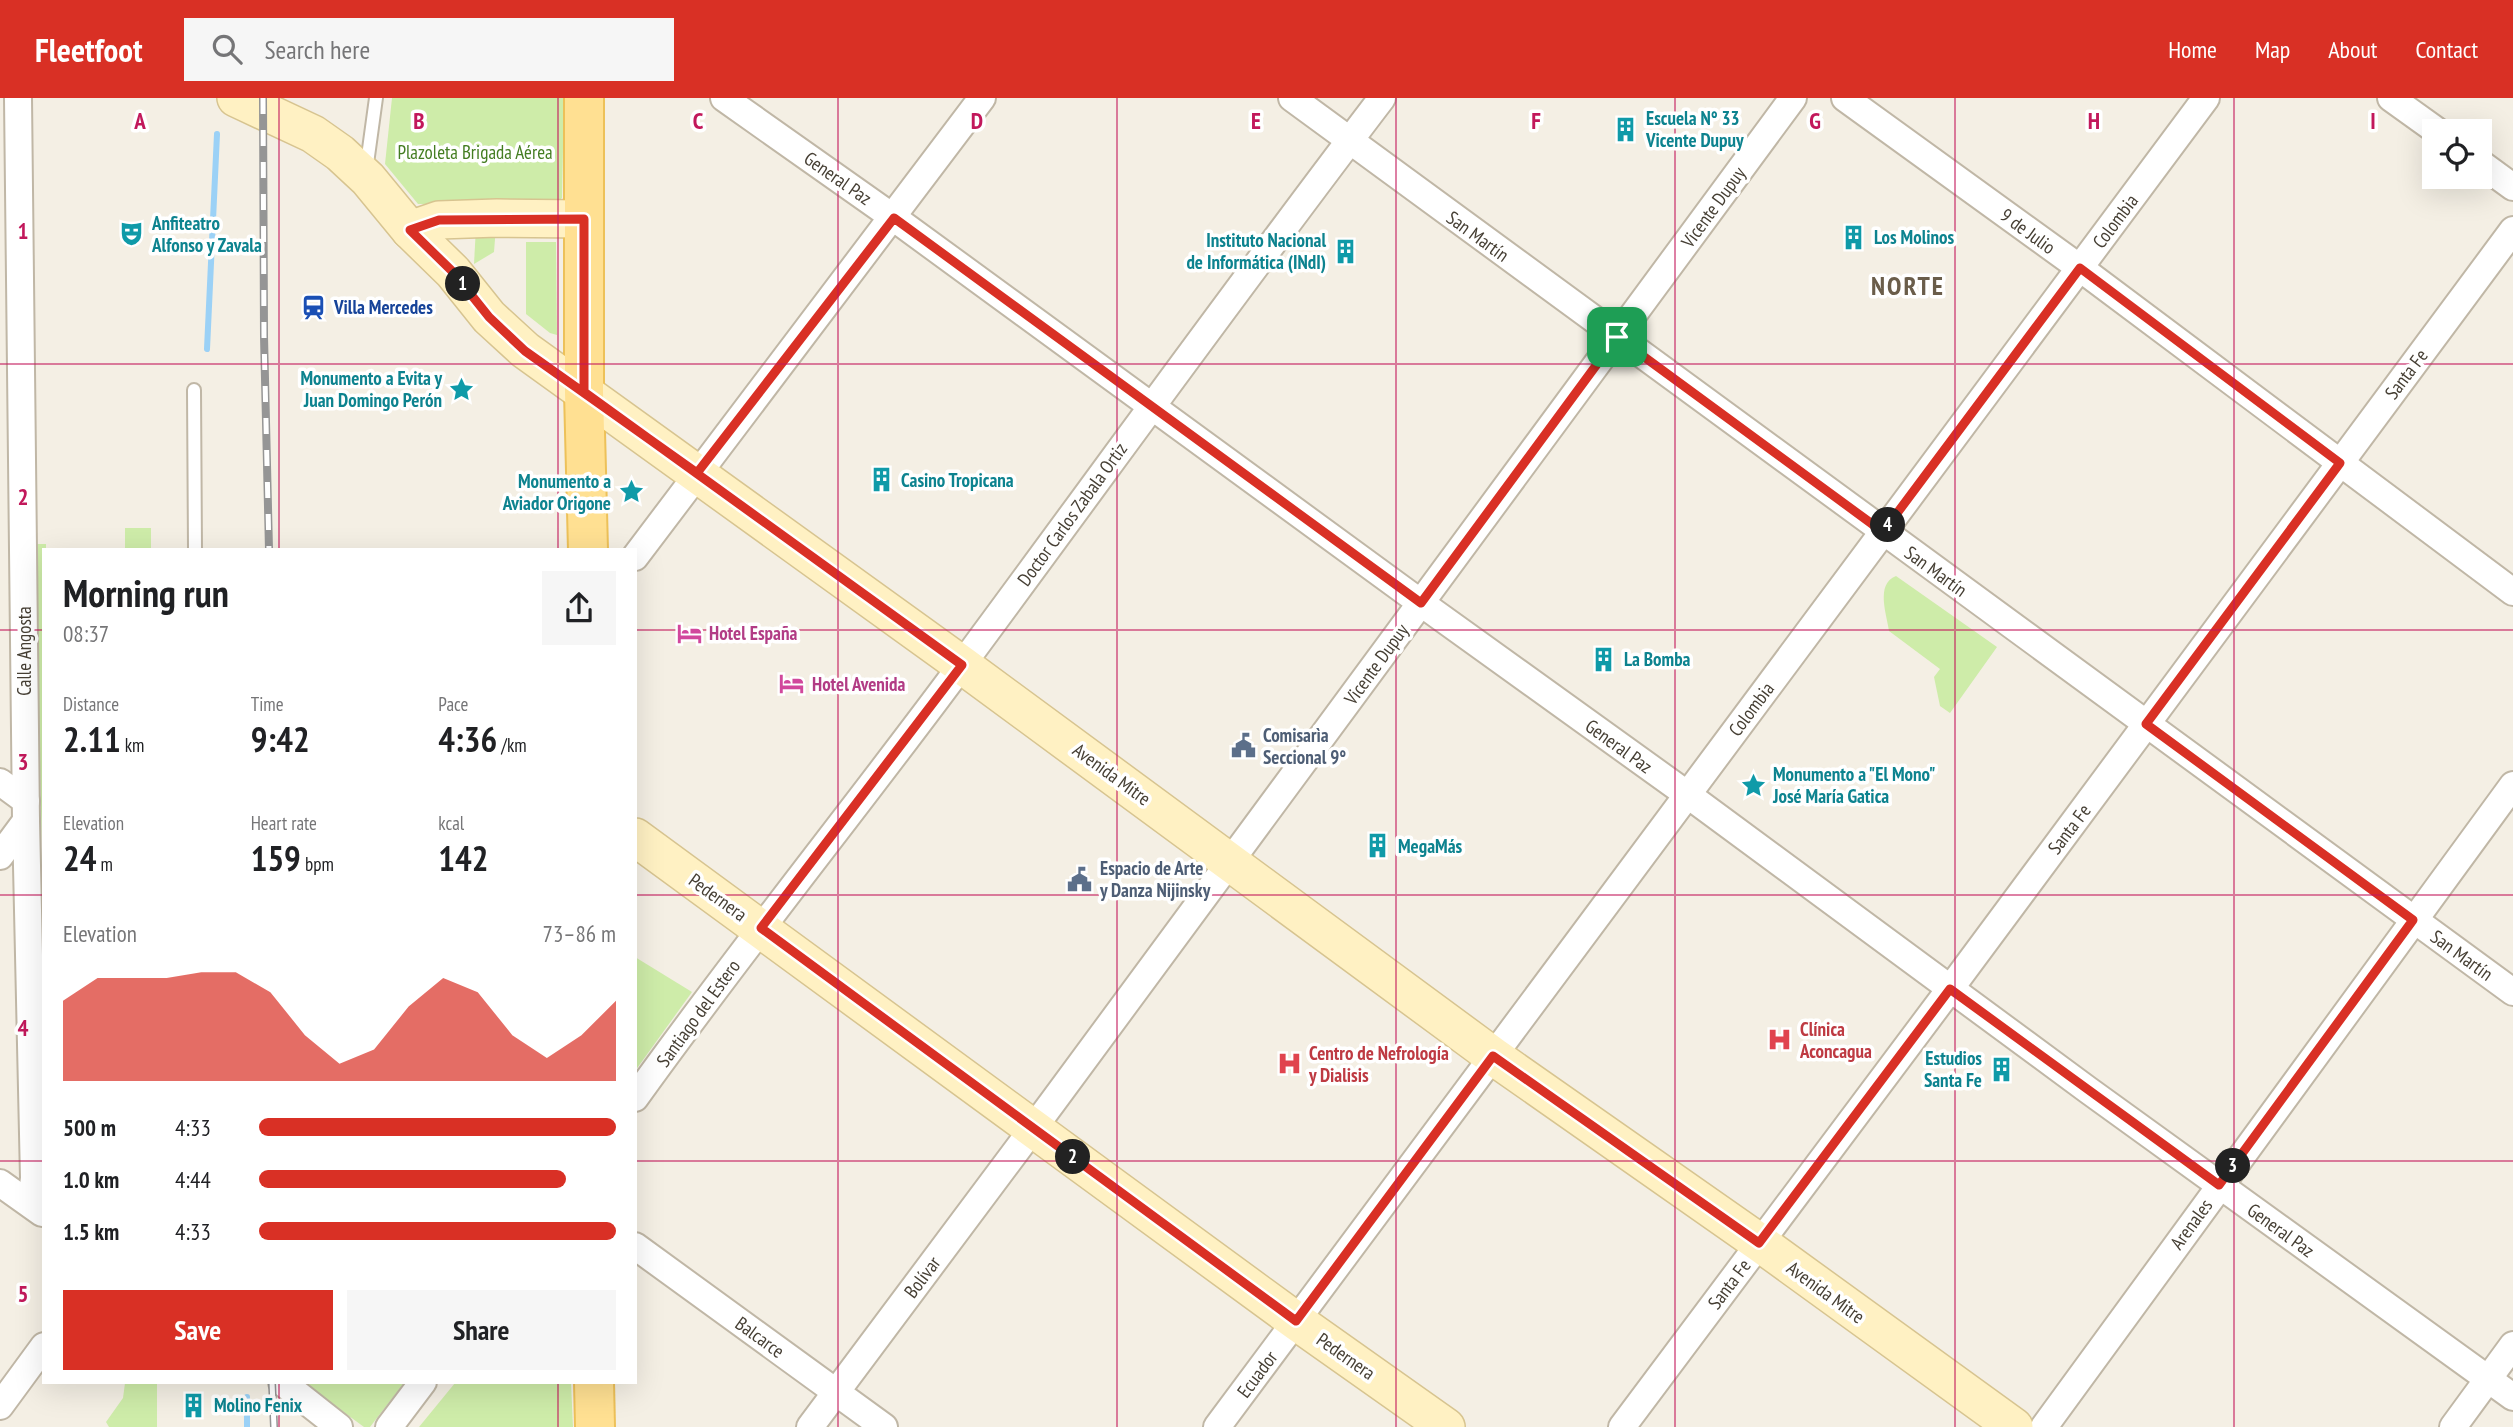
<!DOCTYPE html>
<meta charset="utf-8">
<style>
:root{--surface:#fff;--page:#f6f6f6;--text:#202124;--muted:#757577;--accent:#d93025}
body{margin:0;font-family:"PT Sans Narrow",sans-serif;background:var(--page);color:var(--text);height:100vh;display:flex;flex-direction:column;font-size:26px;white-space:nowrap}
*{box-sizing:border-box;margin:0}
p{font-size:23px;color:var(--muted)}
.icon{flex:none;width:38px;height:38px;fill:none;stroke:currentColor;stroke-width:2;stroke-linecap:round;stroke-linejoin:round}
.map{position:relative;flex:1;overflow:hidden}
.sheet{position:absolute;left:42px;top:450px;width:595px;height:836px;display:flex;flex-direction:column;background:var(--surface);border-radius:0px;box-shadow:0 7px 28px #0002}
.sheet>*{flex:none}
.tools{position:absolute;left:2422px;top:21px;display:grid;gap:14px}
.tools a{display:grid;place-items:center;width:70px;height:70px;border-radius:0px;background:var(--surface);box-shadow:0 7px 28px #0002;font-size:35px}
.pin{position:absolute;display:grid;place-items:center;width:60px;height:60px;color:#fff;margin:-30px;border-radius:14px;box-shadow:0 4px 10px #0006}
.km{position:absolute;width:35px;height:35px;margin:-18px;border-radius:50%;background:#222;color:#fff;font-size:19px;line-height:35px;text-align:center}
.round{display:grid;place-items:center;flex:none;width:74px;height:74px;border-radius:0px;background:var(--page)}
.summary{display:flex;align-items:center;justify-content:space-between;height:119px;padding:0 21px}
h1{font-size:38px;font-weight:600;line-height:52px}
.metrics{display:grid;grid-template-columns:repeat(3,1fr);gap:10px;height:119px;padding:7px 21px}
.metrics div{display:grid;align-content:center}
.metrics b{font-size:35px;font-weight:600}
.metrics small{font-size:19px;font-weight:400}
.metrics p{font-size:19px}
.chart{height:196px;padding:14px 21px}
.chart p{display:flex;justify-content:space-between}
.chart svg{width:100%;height:126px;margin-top:7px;fill:var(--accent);opacity:.7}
.cta{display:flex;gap:14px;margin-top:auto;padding:14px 21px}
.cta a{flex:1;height:80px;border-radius:0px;background:var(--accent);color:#fff;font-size:28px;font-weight:600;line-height:80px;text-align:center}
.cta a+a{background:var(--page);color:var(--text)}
ul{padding:0 21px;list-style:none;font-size:23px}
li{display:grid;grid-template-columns:112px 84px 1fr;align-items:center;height:52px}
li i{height:18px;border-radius:9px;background:var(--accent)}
header{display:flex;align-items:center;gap:42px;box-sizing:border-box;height:98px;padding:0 35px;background:var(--accent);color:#fff}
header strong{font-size:33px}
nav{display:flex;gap:38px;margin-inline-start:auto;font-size:24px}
.search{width:490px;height:63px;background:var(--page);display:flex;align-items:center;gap:18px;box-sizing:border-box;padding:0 24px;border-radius:0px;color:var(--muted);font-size:26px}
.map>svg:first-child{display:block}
.green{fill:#ceeca9}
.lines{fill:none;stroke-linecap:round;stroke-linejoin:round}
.stream{stroke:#9bd1f6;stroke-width:6}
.lane-casing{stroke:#c0b7a6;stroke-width:16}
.street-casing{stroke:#c0b7a6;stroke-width:30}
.secondary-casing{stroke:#d7c490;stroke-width:40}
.primary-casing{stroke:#edc159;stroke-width:42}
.lane{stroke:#fff;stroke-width:12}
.street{stroke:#fff;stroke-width:26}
.secondary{stroke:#fff1c3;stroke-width:37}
.primary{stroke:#ffe092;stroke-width:38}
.rail-casing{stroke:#959595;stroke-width:8}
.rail{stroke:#fff;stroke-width:5;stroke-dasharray:16;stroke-linecap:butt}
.route-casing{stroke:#fff;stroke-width:14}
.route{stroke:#d93025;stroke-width:9}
.grid{fill:none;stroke:#c2185b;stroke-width:2;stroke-opacity:0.55}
.labels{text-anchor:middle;stroke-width:7;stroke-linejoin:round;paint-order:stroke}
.culture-label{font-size:19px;font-weight:bold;fill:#0d838f;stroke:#fff;text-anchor:start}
.park-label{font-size:19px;fill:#447d22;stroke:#fff}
.street-label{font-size:19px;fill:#463f34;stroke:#fff}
.transit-label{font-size:19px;font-weight:bold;fill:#164399;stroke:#fff;text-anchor:start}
.hotel-label{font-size:19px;font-weight:bold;fill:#b23c85;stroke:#fff;text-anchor:start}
.service-label{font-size:19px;font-weight:bold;fill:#4e5e75;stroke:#fff;text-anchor:start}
.health-label{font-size:19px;font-weight:bold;fill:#be3a42;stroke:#fff;text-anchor:start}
.district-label{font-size:26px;font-weight:bold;letter-spacing:2px;fill:#6a5d4a;stroke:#fff}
.grid-label{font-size:23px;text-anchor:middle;font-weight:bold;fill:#c2185b;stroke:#fff;stroke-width:7;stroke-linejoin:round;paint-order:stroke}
</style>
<header>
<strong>Fleetfoot</strong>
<div class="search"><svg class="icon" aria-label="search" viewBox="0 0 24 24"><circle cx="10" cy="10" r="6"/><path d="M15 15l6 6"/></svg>Search here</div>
<nav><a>Home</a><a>Map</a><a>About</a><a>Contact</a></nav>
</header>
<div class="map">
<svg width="2513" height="1329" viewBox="0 0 2513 1329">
<rect width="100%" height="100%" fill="#f4efe4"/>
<g class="green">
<polygon points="392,0 564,0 562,100 553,107 418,106 385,66"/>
<polygon points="496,128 494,154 474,166 476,129"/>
<polygon points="526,144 556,144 557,237 550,235 526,216"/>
<rect x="125" y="430" width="26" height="21"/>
<polygon points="34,446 46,446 46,451 44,452 44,895 41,783 42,748"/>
<path d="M1896 478 1997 549 1950 615 1940 608 1934 579 1940 571 1889 533C1887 517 1875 486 1896 478Z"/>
<polygon points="635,859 692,894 635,973"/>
<polygon points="125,1285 157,1285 157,1329 109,1329 106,1324 123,1300"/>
<polygon points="304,1285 404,1285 370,1329 364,1329"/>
<polygon points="455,1285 571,1285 573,1329 419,1329"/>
</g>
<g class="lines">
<g class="stream">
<polyline points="207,251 217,36"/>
<polyline points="247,1299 247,1329"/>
</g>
<defs>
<g id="lane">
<polyline points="366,73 376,0"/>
<polyline points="194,292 195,452"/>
</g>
<g id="street">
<polyline points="18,0 26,723 34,1080 31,1106"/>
<polyline points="724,0 894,120 1421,505 1688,697 2088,992 2513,1299"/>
<polyline points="1292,0 2513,894"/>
<polyline points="1845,0 2080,170 2513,494"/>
<polyline points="2391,0 2437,33"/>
<polyline points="2480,65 2513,89"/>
<polyline points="635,459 982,0"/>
<polyline points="0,684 26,703"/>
<polyline points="0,758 26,723"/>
<path d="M635 1000C741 852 856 710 964 564 1103 376 1240 186 1382 0"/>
<polyline points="0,1085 42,1115"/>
<polyline points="635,1148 884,1329"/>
<polyline points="282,1284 339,1329"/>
<polyline points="0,1308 44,1248"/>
<polyline points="389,1329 423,1284"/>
<polyline points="810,1329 1052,1005 1793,0"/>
<polyline points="1217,1329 2206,0"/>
<polyline points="1622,1329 1950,891 2513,132"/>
<polyline points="2044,1329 2513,687"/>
<polyline points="2453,1329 2513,1247"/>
</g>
<g id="secondary">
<polyline points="236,0 313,36 340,55 368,81 410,132 453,174 489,219 525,252 962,567 1493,958 1760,1145 2014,1329"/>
<polyline points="410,132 439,122 497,120 584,121"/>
<polyline points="635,739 1296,1223 1446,1329"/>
</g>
<g id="primary">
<polyline points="584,0 584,294 588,452"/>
<polyline points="594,1284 595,1329"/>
</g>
</defs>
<use href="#lane" class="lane-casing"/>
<use href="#street" class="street-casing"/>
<use href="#secondary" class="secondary-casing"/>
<use href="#primary" class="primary-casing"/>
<use href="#lane" class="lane"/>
<use href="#street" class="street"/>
<use href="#secondary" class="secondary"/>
<use href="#primary" class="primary"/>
<defs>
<g id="rail">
<polyline points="263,0 264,238 269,452"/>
<polyline points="272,1284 274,1329"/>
</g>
</defs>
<use href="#rail" class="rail-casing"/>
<use href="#rail" class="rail"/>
</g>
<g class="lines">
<defs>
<polyline id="route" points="1617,239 1421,505 894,120 697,375 525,253 489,219 453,174 410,132 439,122 584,121 584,294 962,567 761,830 1296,1223 1493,958 1759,1145 1950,891 2219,1087 2413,822 2146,626 2340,365 2080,170 1883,434 1617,239"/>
</defs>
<use href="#route" class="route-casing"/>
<use href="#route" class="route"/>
</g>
<path class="grid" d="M279 0V452M558 0V452M838 0V1329M1117 0V1329M1396 0V1329M1675 0V1329M1955 0V1329M2234 0V1329M0 266H2513M0 532H44M635 532H2513M0 797H44M635 797H2513M0 1063H44M635 1063H2513M279 1284V1329M558 1284V1329"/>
<defs>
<symbol id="building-bare" viewBox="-9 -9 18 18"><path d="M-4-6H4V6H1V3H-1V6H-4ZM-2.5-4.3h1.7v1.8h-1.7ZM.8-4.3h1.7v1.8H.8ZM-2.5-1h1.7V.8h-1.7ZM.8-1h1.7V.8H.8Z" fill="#0f9aa8" stroke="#fff" stroke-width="2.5" paint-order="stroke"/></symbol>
<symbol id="theatre-bare" viewBox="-9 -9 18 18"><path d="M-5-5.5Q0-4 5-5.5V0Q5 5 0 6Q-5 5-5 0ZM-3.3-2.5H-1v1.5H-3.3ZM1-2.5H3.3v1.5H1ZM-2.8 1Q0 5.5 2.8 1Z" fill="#0f9aa8" stroke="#fff" stroke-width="2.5" paint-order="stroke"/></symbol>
<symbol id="station-bare" viewBox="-9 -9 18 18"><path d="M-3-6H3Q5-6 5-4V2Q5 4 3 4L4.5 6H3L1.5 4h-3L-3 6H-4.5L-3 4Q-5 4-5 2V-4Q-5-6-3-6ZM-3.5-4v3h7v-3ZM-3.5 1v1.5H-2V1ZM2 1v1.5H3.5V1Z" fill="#1a4fb4" stroke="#fff" stroke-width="2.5" paint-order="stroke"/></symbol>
<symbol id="sight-bare" viewBox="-9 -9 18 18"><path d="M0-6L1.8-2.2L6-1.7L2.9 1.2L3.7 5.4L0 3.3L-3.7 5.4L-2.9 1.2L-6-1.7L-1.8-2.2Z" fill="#0f9aa8" stroke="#fff" stroke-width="2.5" paint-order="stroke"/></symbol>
<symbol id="hotel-bare" viewBox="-9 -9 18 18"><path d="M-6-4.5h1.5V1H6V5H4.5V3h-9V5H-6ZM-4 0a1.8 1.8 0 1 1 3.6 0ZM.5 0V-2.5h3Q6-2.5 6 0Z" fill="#d1479c" stroke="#fff" stroke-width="2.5" paint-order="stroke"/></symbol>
<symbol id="civic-bare" viewBox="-9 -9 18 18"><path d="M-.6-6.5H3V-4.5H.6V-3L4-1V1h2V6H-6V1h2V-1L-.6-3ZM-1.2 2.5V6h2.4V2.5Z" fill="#5c6f8a" stroke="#fff" stroke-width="2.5" paint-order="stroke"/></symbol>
<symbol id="hospital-bare" viewBox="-9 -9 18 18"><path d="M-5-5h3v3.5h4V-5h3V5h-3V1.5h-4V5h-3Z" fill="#e0444e" stroke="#fff" stroke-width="2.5" paint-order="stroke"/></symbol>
</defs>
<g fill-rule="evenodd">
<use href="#building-bare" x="1608" y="14" width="35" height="35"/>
<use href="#theatre-bare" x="114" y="118" width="35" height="35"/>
<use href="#building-bare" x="1836" y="122" width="35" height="35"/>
<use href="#building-bare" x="1328" y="136" width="35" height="35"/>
<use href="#station-bare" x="296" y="192" width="35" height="35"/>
<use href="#sight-bare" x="444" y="274" width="35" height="35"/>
<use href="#building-bare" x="864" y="364" width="35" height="35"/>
<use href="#sight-bare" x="614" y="376" width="35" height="35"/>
<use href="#hotel-bare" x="672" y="518" width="35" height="35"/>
<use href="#building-bare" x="1586" y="544" width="35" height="35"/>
<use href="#hotel-bare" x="774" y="568" width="35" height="35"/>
<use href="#civic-bare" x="1226" y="630" width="35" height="35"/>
<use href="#sight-bare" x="1736" y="670" width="35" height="35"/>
<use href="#building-bare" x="1360" y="730" width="35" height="35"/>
<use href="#civic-bare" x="1062" y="764" width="35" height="35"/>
<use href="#hospital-bare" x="1762" y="924" width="35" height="35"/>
<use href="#hospital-bare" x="1272" y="948" width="35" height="35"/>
<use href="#building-bare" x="1984" y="954" width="35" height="35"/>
<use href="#building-bare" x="176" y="1290" width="35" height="35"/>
</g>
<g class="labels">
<g class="culture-label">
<text x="1646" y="27">Escuela N° 33<tspan x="1646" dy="22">Vicente Dupuy</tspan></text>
<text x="152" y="132">Anfiteatro<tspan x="152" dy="22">Alfonso y Zavala</tspan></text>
<text x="1874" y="146">Los Molinos</text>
<text x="1326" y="149" text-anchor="end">Instituto Nacional<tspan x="1326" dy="22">de Informática (INdI)</tspan></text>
<text x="442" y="287" text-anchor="end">Monumento a Evita y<tspan x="442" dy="22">Juan Domingo Perón</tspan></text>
<text x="901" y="389">Casino Tropicana</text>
<text x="611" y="390" text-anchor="end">Monumento a<tspan x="611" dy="22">Aviador Origone</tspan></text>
<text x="1624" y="568">La Bomba</text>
<text x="1773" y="683">Monumento a "El Mono"<tspan x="1773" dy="22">José María Gatica</tspan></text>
<text x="1398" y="755">MegaMás</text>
<text x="1982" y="967" text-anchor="end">Estudios<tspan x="1982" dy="22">Santa Fe</tspan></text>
<text x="214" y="1314">Molino Fenix</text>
</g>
<g class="park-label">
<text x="475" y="61">Plazoleta Brigada Aérea</text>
</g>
<g class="street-label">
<text transform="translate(838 80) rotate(35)" y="7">General Paz</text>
<text transform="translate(1713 109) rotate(-54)" y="7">Vicente Dupuy</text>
<text transform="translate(2115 123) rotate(-53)" y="7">Colombia</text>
<text transform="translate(2028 133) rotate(36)" y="7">9 de Julio</text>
<text transform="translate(1478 138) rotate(36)" y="7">San Martín</text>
<text transform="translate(2406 276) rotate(-53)" y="7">Santa Fe</text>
<text transform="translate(1072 416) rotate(-54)" y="7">Doctor Carlos Zabala Ortiz</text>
<text transform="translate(1936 473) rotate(36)" y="7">San Martín</text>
<text transform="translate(24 553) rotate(-90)" y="7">Calle Angosta</text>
<text transform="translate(1376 566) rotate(-54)" y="7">Vicente Dupuy</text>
<text transform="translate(1751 611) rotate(-53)" y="7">Colombia</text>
<text transform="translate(1619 648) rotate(36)" y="7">General Paz</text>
<text transform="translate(1112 676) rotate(36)" y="7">Avenida Mitre</text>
<text transform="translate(2069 731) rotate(-53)" y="7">Santa Fe</text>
<text transform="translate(718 799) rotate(36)" y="7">Pedernera</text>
<text transform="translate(2462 857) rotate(36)" y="7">San Martín</text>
<text transform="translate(698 915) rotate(-54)" y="7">Santiago del Estero</text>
<text transform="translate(2191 1126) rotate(-54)" y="7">Arenales</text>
<text transform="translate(2281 1132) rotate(36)" y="7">General Paz</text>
<text transform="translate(922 1179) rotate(-53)" y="7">Bolívar</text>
<text transform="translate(1729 1186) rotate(-53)" y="7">Santa Fe</text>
<text transform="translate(1826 1194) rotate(36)" y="7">Avenida Mitre</text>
<text transform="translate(760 1239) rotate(36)" y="7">Balcarce</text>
<text transform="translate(1346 1258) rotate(35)" y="7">Pedernera</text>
<text transform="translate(1257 1276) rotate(-53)" y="7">Ecuador</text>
</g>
<g class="transit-label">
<text x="334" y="216">Villa Mercedes</text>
</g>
<g class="hotel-label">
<text x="709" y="542">Hotel España</text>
<text x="812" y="593">Hotel Avenida</text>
</g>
<g class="service-label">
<text x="1263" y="644">Comisarìa<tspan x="1263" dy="22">Seccional 9°</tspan></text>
<text x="1100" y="777">Espacio de Arte<tspan x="1100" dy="22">y Danza Nijinsky</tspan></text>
</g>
<g class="health-label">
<text x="1800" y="938">Clínica<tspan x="1800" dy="22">Aconcagua</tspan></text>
<text x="1309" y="962">Centro de Nefrología<tspan x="1309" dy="22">y Dialisis</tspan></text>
</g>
<g class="district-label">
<text x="1908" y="197">NORTE</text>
</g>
</g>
<g class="grid-label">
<text x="140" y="31">A</text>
<text x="419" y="31">B</text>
<text x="698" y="31">C</text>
<text x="977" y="31">D</text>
<text x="1256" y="31">E</text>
<text x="1536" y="31">F</text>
<text x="1815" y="31">G</text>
<text x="2094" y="31">H</text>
<text x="2373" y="31">I</text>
<text x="23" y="141">1</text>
<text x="23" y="407">2</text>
<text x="23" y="672">3</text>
<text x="23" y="938">4</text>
<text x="23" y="1204">5</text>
</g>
</svg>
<div class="tools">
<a><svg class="icon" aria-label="locate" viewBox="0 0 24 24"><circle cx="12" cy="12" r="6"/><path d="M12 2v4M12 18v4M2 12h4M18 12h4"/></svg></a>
</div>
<div class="pin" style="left:1617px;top:239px;background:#1e9e55"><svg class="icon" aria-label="arrive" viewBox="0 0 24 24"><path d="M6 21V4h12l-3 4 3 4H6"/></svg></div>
<b class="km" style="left:463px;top:186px">1</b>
<b class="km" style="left:1073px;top:1059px">2</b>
<b class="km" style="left:2233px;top:1068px">3</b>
<b class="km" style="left:1888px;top:427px">4</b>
<section class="sheet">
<div class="summary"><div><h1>Morning run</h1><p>08:37</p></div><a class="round"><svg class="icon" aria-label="share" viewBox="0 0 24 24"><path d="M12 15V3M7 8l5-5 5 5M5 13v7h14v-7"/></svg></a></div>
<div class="metrics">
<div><p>Distance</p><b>2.11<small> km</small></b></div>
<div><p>Time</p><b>9:42</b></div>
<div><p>Pace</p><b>4:36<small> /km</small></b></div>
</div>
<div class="metrics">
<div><p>Elevation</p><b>24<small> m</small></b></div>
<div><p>Heart rate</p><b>159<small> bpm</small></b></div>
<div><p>kcal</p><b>142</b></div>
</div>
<div class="chart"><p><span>Elevation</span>73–86 m</p>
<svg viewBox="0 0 160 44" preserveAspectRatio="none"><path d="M0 44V16L10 8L20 8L30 8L40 6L50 6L60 13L70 28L80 38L90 33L100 18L110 8L120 13L130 28L140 36L150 28L160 16V44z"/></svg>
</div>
<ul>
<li><b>500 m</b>4:33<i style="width:100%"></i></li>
<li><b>1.0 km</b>4:44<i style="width:86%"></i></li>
<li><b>1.5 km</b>4:33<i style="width:100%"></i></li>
</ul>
<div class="cta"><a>Save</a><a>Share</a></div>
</section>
</div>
